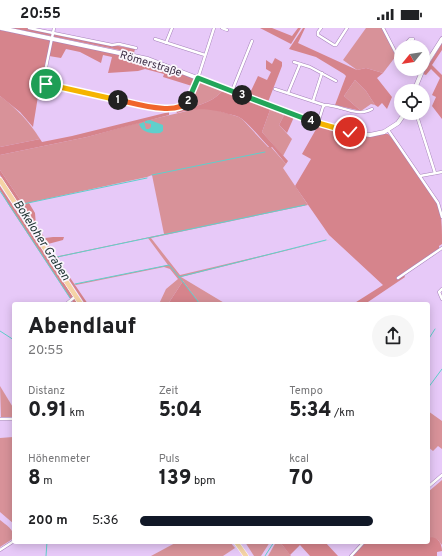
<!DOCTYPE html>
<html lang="de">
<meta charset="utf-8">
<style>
:root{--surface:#fff;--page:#f6f6f6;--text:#202124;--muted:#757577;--accent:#111827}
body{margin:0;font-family:Overpass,sans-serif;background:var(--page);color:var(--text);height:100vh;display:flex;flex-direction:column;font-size:15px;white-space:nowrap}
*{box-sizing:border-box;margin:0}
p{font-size:13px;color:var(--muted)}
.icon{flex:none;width:22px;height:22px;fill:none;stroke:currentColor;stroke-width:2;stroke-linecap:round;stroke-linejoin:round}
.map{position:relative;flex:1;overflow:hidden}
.side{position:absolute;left:12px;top:274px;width:418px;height:242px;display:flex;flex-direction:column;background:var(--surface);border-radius:4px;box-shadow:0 2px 10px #0003}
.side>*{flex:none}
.needle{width:26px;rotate:240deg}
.buttons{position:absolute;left:394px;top:12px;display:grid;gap:8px}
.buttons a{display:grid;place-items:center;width:36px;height:36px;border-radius:50%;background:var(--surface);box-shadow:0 2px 10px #0003;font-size:20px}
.pin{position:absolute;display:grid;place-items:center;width:34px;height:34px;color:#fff;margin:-17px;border:2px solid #fff;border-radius:50%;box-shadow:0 1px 4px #0007}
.km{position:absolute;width:20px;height:20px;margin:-10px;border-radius:50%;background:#222;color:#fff;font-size:11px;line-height:20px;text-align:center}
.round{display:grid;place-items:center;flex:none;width:42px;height:42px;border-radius:21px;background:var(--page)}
.overview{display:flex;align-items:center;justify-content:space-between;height:68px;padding:0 16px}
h1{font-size:22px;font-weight:800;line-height:30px}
.figures{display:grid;grid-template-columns:repeat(3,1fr);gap:6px;height:68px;padding:4px 16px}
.figures div{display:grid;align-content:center}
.figures b{font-size:20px;font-weight:800}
.figures small{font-size:11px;font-weight:400}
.figures p{font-size:11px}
ul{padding:0 16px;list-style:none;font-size:13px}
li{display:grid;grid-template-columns:64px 48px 1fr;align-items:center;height:30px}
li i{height:10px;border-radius:5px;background:var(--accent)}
.status{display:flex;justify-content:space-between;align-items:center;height:28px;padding:0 20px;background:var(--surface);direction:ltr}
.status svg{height:11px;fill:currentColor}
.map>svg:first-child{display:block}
.green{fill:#d89299}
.forest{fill:#d6848c}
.water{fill:#60cfcc}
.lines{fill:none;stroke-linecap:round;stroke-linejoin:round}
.stream{stroke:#60cfcc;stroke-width:1}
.street-casing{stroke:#a683ba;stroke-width:3.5}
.secondary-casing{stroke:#a683ba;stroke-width:5}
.primary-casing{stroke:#fff;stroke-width:5.5}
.street{stroke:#fff;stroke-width:2.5}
.secondary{stroke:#fff;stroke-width:4}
.primary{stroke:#f5d3a6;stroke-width:4.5}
.split-1-casing{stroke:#fff;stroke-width:8}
.split-2-casing{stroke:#fff;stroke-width:8}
.split-3-casing{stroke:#fff;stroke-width:8}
.split-4-casing{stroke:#fff;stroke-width:8}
.split-5-casing{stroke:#fff;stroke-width:8}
.split-1{stroke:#f5b400;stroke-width:5}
.split-2{stroke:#f0652b;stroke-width:5}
.split-3{stroke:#22a559;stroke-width:5}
.split-4{stroke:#22a559;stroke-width:5}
.split-5{stroke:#f5b400;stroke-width:5}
.labels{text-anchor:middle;stroke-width:3.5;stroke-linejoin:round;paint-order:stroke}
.street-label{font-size:11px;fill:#413249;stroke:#faf6fc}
.water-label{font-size:12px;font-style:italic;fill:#1a2f2e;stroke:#faf6fc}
</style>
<div class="status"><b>20:55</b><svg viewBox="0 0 49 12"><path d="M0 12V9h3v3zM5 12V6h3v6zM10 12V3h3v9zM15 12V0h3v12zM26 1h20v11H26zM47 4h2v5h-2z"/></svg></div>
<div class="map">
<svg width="442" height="528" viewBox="0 0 442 528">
<rect width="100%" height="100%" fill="#e7c9f8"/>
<g class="green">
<polygon points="366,0 382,0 396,28 383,45 366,40 357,42 343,32"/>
<polygon points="355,52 366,63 375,77 371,76 361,83 344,68"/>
<path d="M198 53 223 62C212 76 192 79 176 83L178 79 187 76Z"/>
<path d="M0 68C16 80 29 93 40 111L0 119Z"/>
<polygon points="195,81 213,81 239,89 243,92 268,119 271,119 286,136 283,140 308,177 151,210 180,247 333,211 181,249 226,276 200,276 183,253 168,276 159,276 166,261 178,251 170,241 164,239 76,257 75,256 168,237 148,210 59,229 59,228 164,206 152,147 147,149 23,176 0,142 0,127 87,109 141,94"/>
<polygon points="270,82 284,87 279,97 292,111 283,128 262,104"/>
<polygon points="0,358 14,381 14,389 1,389"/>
<polygon points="428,383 442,393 442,421 438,418 433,423 428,419"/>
<polygon points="12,393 14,393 14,496 0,484 0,410 13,409"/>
<polygon points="442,452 442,517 438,512 429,509 428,507 428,464"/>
<path d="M0 492C6 497 14 501 14 510L0 519Z"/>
<polygon points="177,514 230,514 235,520 223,528 151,528"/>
<polygon points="245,514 270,514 261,528 254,528"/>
<polygon points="276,514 280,514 291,528 268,528"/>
</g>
<g class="forest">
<polygon points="11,0 28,0 96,14 135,21 134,25"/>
<polygon points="260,0 272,0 292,8 298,0 301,0 291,16"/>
<polygon points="303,0 305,0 298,15 357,42 366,40 383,45 377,50 392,69 387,81 382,75 378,79 375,77 366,63 355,52 344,68 361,83 335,77 346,48 344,46 316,29 289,21"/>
<polygon points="0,2 133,29 157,36 195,51 192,58 163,49 164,46 145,41 138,43 108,45 112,29 103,27 101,35 80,24 66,21 61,30 49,28 44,49 40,56 33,99 20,84 0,68"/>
<polygon points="442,15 442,22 432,37 442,47 442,91 432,78 436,69 432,67 440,50 431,41 426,47 423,46"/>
<polygon points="275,30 282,34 282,38 268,74 249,67 258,48 267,52 271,44 266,41 266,32 272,36"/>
<path d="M223 62 294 89 287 105 279 97 284 87 270 82 262 104 288 133 286 136 272 119 270 120C261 111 253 100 242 91 238 88 233 87 228 86 208 80 197 80 177 85L176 83C192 79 212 76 223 62Z"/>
<polygon points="169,84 169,87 87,109 0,127 0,119 40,111 42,114 72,108"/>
<path d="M319 96 350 105 388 106C397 113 437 172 440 182 442 193 442 205 442 216L439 218V222L404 247 405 249 365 276H353L383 257 329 207 295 158 311 131 302 126Z"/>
<polygon points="0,142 23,176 29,175 35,185 36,197 45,210 53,209 64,209 63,212 48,216 56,228 59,228 58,232 88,276 85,276 0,147"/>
<polygon points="0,158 78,276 74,276 10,179 0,162"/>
<polygon points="183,253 200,276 168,276"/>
<path d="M428 507 429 509C438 509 442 515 442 523L437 524V528H353L365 514H428Z"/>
<polygon points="280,514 325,514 338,528 310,528 300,517 290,527"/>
</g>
<path class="water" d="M150 92 163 97V103L160 105C152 106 142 105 139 96L144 94 146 101H149L151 99V96L145 95V93Z"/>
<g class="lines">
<g class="stream">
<polyline points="152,147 265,124"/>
<polyline points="0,163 70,270"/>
<polyline points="23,176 147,150"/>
<polyline points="57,229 305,177"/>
<polyline points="179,249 326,212"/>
<polyline points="75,256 169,237 179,249 200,276"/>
<polyline points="72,274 74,276"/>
<polyline points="0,303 14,312"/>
<polyline points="428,312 435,301"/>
<polyline points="428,360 442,341"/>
<polyline points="46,528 47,514"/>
<polyline points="265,528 274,514"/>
</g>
<defs>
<g id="street">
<polyline points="29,0 112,17 119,16 136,20"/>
<polyline points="54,0 44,49 44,51 46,56 84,65 165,81 184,77 188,73 198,50 214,0"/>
<polyline points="222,0 227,2"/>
<polyline points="321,0 318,4 318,7 334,17 336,17 347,0"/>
<polyline points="383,0 397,27 401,31"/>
<polyline points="155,11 205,27"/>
<polyline points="166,15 172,0"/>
<polyline points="403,19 410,11 413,11"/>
<polyline points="397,27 401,22"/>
<polyline points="294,34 310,39 336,53"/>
<polyline points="418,41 422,43"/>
<polyline points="275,61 324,77"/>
<polyline points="232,63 252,13"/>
<polyline points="288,65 300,36"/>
<polyline points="313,73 322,45"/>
<polyline points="416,85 435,145"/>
<path d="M318 95 323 79 325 77C341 77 357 90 372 81"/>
<polyline points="388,102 438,175 442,189"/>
<polyline points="420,148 442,144"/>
<polyline points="398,250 442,220"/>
<polyline points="442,261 439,264 442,271"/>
<polyline points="66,276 76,268"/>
<polyline points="0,391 14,391"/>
<polyline points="428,459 442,447"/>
<polyline points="0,522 14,513"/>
<polyline points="351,528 364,514"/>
</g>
<g id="secondary">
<polyline points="1,0 148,31 306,92 350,104 370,107 384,104 398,95 405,85"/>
<polyline points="423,41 442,11"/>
<polyline points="414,63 423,41"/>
</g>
<g id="primary">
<polyline points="0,152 81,276"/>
<polyline points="236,514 246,528"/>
</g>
</defs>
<use href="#street" class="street-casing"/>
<use href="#secondary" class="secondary-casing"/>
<use href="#primary" class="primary-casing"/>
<use href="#street" class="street"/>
<use href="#secondary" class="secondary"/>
<use href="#primary" class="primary"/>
</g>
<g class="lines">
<defs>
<polyline id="split-1" points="46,56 118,72"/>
<path id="split-2" d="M118 72C134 75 177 89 188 73"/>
<polyline id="split-3" points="188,73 198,50 242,67"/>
<polyline id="split-4" points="242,67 311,93"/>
<polyline id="split-5" points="311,93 350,104"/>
</defs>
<use href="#split-1" class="split-1-casing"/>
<use href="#split-2" class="split-2-casing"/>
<use href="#split-3" class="split-3-casing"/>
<use href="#split-4" class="split-4-casing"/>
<use href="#split-5" class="split-5-casing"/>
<use href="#split-1" class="split-1"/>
<use href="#split-2" class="split-2"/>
<use href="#split-3" class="split-3"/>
<use href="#split-4" class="split-4"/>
<use href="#split-5" class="split-5"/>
</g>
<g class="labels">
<g class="street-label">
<text transform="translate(151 35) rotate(17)" y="4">Römerstraße</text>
</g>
<g class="water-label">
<text transform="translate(42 212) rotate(57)" y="4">Bokeloher Graben</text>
</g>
</g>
</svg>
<div class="buttons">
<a><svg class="needle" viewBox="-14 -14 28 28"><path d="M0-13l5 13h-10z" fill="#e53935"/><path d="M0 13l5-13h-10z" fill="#757577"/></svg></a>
<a><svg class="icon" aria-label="locate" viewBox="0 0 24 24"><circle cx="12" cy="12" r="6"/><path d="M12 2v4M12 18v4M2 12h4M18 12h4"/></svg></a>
</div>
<div class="pin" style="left:46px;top:56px;background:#1e9e55"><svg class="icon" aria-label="arrive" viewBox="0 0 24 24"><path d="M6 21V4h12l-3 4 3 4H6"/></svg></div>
<div class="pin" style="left:350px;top:104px;background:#d93025"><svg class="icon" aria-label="check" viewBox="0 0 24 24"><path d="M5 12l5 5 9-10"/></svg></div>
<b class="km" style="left:118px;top:72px">1</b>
<b class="km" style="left:188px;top:73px">2</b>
<b class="km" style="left:242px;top:67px">3</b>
<b class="km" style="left:311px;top:93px">4</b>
<section class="side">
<div class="overview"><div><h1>Abendlauf</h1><p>20:55</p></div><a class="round"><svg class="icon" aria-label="share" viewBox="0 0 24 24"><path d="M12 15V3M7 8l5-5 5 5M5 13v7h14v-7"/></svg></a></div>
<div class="figures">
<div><p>Distanz</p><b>0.91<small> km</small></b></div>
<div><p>Zeit</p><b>5:04</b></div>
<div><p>Tempo</p><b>5:34<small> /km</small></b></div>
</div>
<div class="figures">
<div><p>Höhenmeter</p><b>8<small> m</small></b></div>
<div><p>Puls</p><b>139<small> bpm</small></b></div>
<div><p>kcal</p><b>70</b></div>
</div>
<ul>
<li><b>200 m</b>5:36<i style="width:85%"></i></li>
</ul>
</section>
</div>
